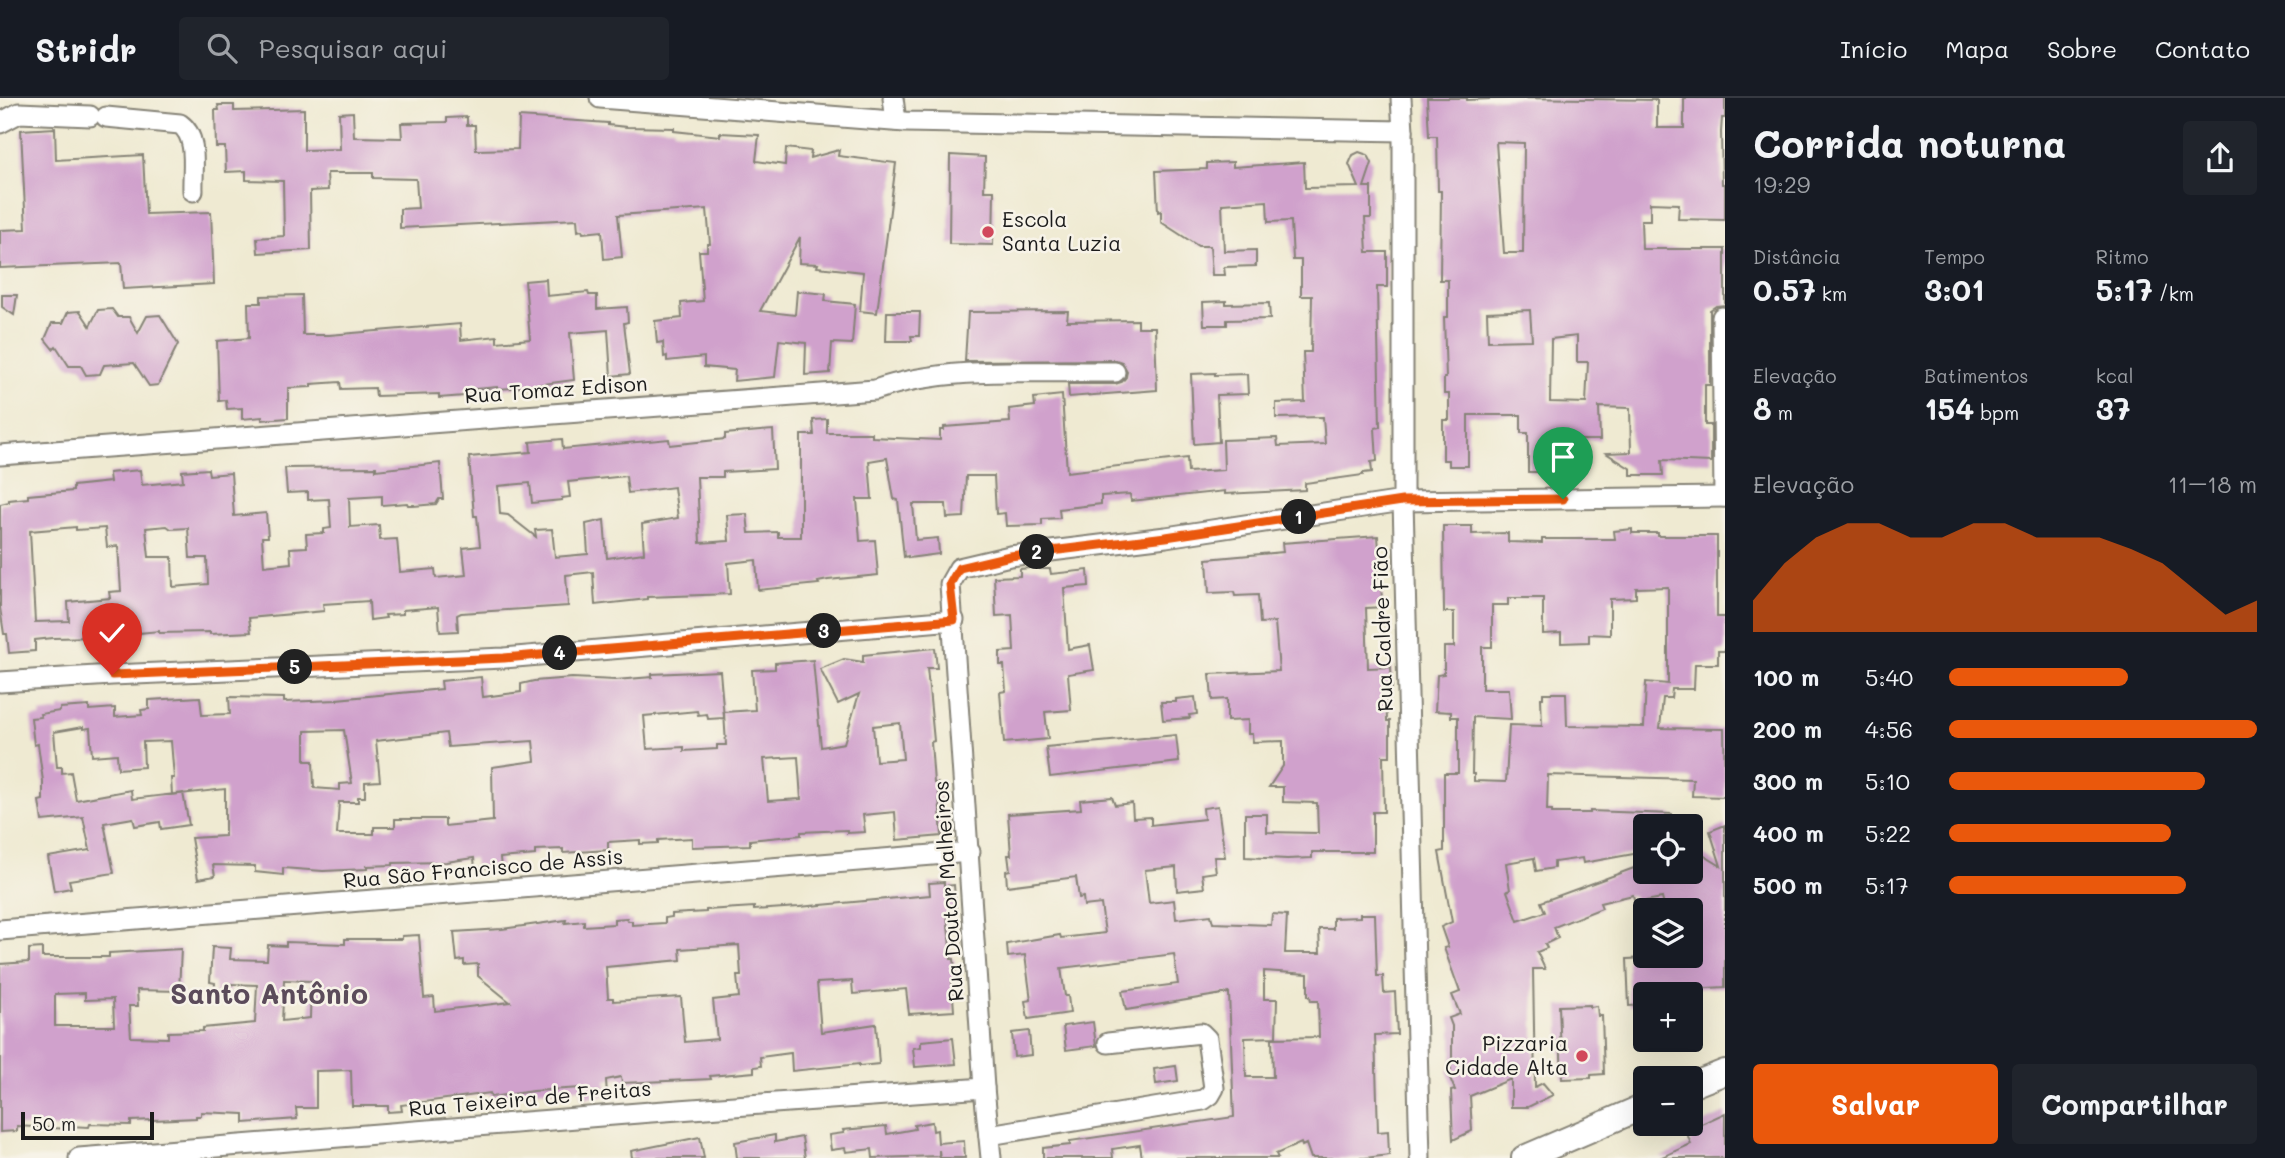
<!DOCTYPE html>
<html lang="pt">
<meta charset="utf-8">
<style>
:root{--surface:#171b24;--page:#20242c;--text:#f1f3f6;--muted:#9ea1a6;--line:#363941;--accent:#ea580c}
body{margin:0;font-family:Mali,sans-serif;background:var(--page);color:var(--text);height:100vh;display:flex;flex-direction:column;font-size:26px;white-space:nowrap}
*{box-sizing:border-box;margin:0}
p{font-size:23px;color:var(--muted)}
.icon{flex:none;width:38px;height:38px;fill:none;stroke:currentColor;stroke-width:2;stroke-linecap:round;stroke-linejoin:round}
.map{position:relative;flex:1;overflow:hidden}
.details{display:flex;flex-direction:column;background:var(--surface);width:560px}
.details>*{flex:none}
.buttons{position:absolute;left:1633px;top:716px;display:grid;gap:14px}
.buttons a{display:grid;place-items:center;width:70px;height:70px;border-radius:7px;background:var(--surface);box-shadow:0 7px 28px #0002;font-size:35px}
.scale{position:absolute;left:21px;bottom:18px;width:133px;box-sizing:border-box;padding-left:7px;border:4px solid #1c1c1c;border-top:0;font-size:19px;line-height:24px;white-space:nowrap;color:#1c1c1c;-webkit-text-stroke:5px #f7f3e8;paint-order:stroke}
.pin{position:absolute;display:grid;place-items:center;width:60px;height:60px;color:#fff;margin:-72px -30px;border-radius:50% 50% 50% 0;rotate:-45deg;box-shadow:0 0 7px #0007}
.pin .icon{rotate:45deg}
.km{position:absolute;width:35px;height:35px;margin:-18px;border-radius:50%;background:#222;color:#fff;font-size:19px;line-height:35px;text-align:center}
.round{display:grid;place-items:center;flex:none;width:74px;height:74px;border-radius:7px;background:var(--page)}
.headline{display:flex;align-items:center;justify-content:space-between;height:119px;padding:0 28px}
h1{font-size:38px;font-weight:700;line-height:52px}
.figures{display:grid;grid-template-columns:repeat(3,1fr);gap:10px;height:119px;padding:7px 28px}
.figures div{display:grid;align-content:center}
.figures b{font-size:30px;font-weight:700}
.figures small{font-size:19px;font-weight:400}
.figures p{font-size:19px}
.chart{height:196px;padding:14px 28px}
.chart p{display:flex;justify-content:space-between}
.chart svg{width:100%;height:126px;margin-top:7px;fill:var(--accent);opacity:.7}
.action{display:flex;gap:14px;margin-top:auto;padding:14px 28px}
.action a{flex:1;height:80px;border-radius:7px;background:var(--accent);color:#fff;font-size:28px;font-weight:700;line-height:80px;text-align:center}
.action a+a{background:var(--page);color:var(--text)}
ul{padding:0 28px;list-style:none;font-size:23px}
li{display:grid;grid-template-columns:112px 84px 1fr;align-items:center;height:52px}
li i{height:18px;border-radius:9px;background:var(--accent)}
header{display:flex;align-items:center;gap:42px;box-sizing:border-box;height:98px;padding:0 35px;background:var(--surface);border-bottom:2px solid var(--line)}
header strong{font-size:33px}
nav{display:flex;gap:38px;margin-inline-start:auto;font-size:24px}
.search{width:490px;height:63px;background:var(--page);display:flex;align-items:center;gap:18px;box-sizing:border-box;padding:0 24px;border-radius:7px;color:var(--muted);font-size:26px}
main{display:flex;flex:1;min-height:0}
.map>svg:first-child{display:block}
.building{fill:#d0a1cc;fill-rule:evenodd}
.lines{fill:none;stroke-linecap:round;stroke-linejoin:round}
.minor-casing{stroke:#868377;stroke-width:23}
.major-casing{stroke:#868377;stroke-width:28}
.minor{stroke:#fff;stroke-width:19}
.major{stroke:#fff;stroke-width:24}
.route-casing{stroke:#fff;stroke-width:14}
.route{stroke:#ea580c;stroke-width:9}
.poi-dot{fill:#d1495b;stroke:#f7f3e8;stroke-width:2.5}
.labels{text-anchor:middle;stroke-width:5;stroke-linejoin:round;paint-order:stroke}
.poi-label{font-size:21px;fill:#1c1c1c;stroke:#f7f3e8;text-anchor:start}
.street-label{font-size:21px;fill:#1c1c1c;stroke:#f7f3e8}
.district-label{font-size:28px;font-weight:bold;fill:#5b4b5a;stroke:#f7f3e8}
</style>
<header>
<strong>Stridr</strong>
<div class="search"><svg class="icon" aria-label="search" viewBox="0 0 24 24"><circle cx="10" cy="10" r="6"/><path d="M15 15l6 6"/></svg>Pesquisar aqui</div>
<nav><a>Início</a><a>Mapa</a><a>Sobre</a><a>Contato</a></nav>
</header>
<main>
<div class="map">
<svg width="1725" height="1060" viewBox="0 0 1725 1060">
<rect width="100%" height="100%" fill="#f7f3e8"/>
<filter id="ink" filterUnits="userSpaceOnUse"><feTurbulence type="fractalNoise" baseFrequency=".0143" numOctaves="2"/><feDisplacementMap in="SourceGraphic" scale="14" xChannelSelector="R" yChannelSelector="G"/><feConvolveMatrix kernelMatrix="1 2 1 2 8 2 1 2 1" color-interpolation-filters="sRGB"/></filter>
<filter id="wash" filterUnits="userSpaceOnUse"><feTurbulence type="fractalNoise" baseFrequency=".00686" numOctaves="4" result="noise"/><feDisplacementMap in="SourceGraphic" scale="28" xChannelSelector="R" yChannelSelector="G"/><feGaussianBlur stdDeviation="1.57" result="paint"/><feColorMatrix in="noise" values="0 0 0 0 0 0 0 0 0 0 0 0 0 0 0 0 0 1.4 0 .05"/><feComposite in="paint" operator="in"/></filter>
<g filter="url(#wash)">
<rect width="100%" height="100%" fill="#efead2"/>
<g id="blocks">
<g class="building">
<path d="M1427 0H1467V2L1514 0 1657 2V30H1684V0H1725V20H1722L1721 34 1722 86H1725V122L1678 121 1679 106 1650 105V122H1641L1642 151H1725V207L1716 208 1710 212V287H1705V327H1711V364L1662 362 1663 377H1631V371L1606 355 1631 354 1630 310 1599 309 1600 342H1574V361L1553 360V374H1528V335H1521V317H1468V368H1449V362H1443V322H1449V296H1444V280H1446L1444 219H1448V182H1440L1441 93H1438L1437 38H1429ZM1496 44 1524 45 1523 155H1504ZM1530 212 1532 242 1488 243 1487 214ZM1577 238V264H1588L1586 305 1550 304 1551 241Z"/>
<polygon points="218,7 234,7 234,13 304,11 304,52 340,51 339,15 353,14 354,39 402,40 401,25 447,24 447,20 467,19 467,27 475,27 476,52 518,51 519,19 608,25 608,27 627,29 674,30 674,33 720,38 720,35 759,37 756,63 785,67 786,50 811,53 810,60 839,52 838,58 896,65 877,215 860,213 863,174 817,169 818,166 799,165 800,139 760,213 795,217 797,193 826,196 825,203 855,206 852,246 832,245 830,275 805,277 806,245 779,242 775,279 734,283 735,272 704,269 704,259 667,263 667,258 664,259 663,244 657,245 655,223 682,220 681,205 703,203 699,153 707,153 707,146 710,146 707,111 618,117 622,159 604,161 602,133 583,135 582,132 578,133 577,121 400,130 400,111 418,110 416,81 373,80 373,75 327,75 328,92 310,93 311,152 258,155 257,140 284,138 283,83 246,82 246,73 226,74 225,49 216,49 215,12 219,12"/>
<polygon points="55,30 56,62 143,57 146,116 211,114 214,186 123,191 121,165 0,170 0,132 26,131 21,32"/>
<path d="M1359 54 1368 57 1372 65 1364 89H1371V120H1365L1367 154H1387V189H1377L1380 329 1375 330 1377 363 1371 364 1372 374 1363 375V377L1305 385V392L1225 396V393L1131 403 1130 396 1101 398V406L1059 411 1060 420 1042 421V427L1006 428 1005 415 996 416 994 378H966L964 419 947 420 946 406H913L916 442 938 440 939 456 908 460V458L904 459 898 402 894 401 887 360 869 363 872 401H857L860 443 875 442 878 477 828 482 818 484 819 486 758 492 756 462 728 465 730 496 647 499V501L595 507 593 474 566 477 568 508 461 515 457 517 458 533 440 534 438 509 403 512V516L385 517 386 520 370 522 369 503 323 506 324 513 249 520 251 534 210 536V534L159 535V533L97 539 53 540 35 542V553L9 555 7 536H4L0 510V406L9 404V402L28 400V397L73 393V388L110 384 109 375 140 372 142 387 183 383 182 373 208 371 209 377 231 375 234 418 266 415 268 439H262L264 468 291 465 290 450 307 449 306 436 324 435V431L331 430 329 401 308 402V394L287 395 285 370 376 369V372L440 365 443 401H439L436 406 414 408V407H408L407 405 382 407V398L349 400 350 429 379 427 380 442 397 441 400 474 435 471 436 480 466 477 463 450 480 448 477 418H474L469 359 531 354 530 344 562 341 563 351 669 341 670 347 725 341V336L773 332 775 371 723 374V379H697L700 445 729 443 727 417 747 416 749 435 778 434V439H801V337H814L813 322 827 321V335H872V339L940 342V332H944V329L1010 324 1009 311 1035 308 1034 300 1062 297 1067 374 1187 360 1188 374 1224 372 1223 342 1277 340 1278 348 1325 346 1323 319 1276 320V305L1305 304 1303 254H1311L1312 198H1301V162H1293L1291 123 1268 124 1267 103 1222 106 1224 153 1256 152V168L1224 169 1225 177H1212L1210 148H1198L1161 124V113L1158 114 1156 73 1207 71V65L1233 64V69L1304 64 1305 90 1359 89 1349 66 1353 57ZM626 378 628 395 674 389 678 420 642 426 644 455 607 460 604 422 586 426 588 456 555 459 552 431 535 432 536 439 508 417 500 416 498 388 530 385 532 405 562 402V400L570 399 568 384ZM167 428 171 431 188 430 190 460H207L208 486 173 489 172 459H149L146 430ZM76 429V432L105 430 107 449 118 448 121 493 109 494 110 500 68 504 69 523 35 524 30 433Z"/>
<polygon points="950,57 985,59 984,93 994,93 993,147 949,146"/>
<polygon points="546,181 547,198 588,194 589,197 597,197 597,211 627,209 628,224 624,225 630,276 611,278 608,232 570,235 574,282 513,290 497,291 497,289 464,292 464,298 439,300 439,296 376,298 375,290 341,291 340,284 311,286 311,289 288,290 288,320 262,322 262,319 242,321 242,310 227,311 226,302 219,303 217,243 249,240 248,205 261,205 261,198 302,197 303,237 329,237 460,226 461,242 497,238 497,244 530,241 525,183"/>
<polygon points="2,197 17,197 14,217 2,209"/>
<polygon points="1226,203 1226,206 1269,205 1270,221 1227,222 1227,227 1204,227 1203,204"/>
<polygon points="112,211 118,219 129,219 138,235 147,218 160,217 178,246 158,287 149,288 134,265 104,267 100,276 86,277 81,268 69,268 56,248 53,251 45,241 52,225 63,225 68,214 80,213 90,228 98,212"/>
<polygon points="1068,213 1067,223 1138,222 1138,229 1155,229 1157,292 1069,299 1068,286 1115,286 1122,284 1126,279 1127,273 1122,264 1116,262 965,263 968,214"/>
<polygon points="887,214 920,214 919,238 911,238 912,243 886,243"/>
<polygon points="1215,275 1215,277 1247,276 1248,296 1217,297 1219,344 1194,346 1191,276"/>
<path d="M1443 428H1472V436L1508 435V444L1542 445V441H1615L1614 433 1632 431V435H1658V438H1717V519H1725V553H1718V566H1695L1694 591H1672L1671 600H1663L1660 630 1724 631 1725 699 1692 698 1693 681 1548 677 1547 712H1552V715H1590V713L1672 716V728H1644L1645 754 1583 765 1582 760 1554 764V770L1536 773 1534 760 1506 765 1510 792 1507 793 1518 823 1545 814 1541 804 1645 766V774H1690V749L1721 768 1710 733 1725 727V889L1688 891 1685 892V896H1645V907L1629 908 1627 861 1690 858V812H1665L1662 800 1635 805 1633 797 1600 805 1602 810 1554 829 1558 840 1545 846 1547 850 1537 854 1545 871H1533L1535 989 1543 985 1553 997 1528 1009H1511V981L1470 998 1472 1033 1453 1042 1451 993 1455 992 1447 973 1451 971 1449 967 1452 966V928L1449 920 1460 916 1452 897 1460 894 1444 850 1448 849 1441 829 1452 824 1439 754 1444 753V675H1458V619H1451V614L1435 613 1437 577 1444 576V549H1454V514H1444ZM1668 489V586L1646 584 1644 629 1567 628 1566 595H1543V600H1541L1542 628 1509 627 1506 684 1474 683V676H1472L1473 619 1511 621 1509 591H1482V549H1492V507H1508V500H1543V536L1561 535V545L1589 544V536L1610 537V501L1636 500V490Z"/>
<polygon points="1378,438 1380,465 1378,465 1378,491 1381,491 1383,509 1366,510 1368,570 1391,569 1392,590 1386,590 1387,623 1390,623 1390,658 1383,658 1384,714 1373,714 1373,754 1312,754 1312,760 1287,761 1245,759 1245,716 1267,716 1267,734 1318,735 1317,705 1283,704 1283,689 1269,689 1283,668 1283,643 1253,644 1252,636 1248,636 1248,622 1227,623 1227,601 1212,602 1210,576 1279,573 1275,524 1260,525 1258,497 1235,498 1234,494 1209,495 1207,461 1283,454 1282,445"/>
<polygon points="1039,469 1040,471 1050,471 1051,476 1088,472 1089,488 1064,490 1068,551 1090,547 1094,572 1068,576 1071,612 1045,614 1048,641 1004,645 1000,594 1006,593 1004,567 1000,567 1000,554 1014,553 1012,517 996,518 994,479 1020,478 1020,471"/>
<path d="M935 550 937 570H927L934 643 931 644 934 685H938L942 738 897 742 895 714 863 717 865 734 847 735V732L801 734V737L750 742V747L692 749V740L658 742V745L640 746V742L608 744V752L563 755V751L535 752V757L500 760 501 769 475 770 474 760 446 764 393 765V767L367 768V771L323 773 283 770V777L255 774V768L213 767 215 778 198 781 191 740 225 738V691L172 697 171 680H174L171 643 143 644 144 669 118 671 117 656 92 658 90 630 83 631V629L54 634 57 669H62V675L71 674 76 702 131 692 132 701 183 695 189 727 161 731 160 724 135 728 133 720 104 725 114 775 69 782 71 790 54 793 48 759 90 752 83 719 42 723 39 703 43 702V683L38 646 34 647 31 620 41 619 40 616 60 613V610L89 608V612L115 610V619L142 617 141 612 149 611V602L200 599 202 617 230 616 229 599 284 600V604L337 602V601L442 591 441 583 481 579 483 599 521 594V586L534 583 572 580 615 582 652 579V576L720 573 724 620 708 621 707 616 698 617 697 613 644 618 647 651 684 649V653L717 651V647H726L724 614 755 612 752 572 775 571V565L813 562 821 649 844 645 859 596 838 606 820 571 844 561 863 564V557ZM900 625 903 661 876 663 873 628ZM344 632 352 685 340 686V692L314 690 313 663H305V633ZM446 635 448 649 533 643 535 663 492 669 493 723 445 728V721H395V729H374V736H337L339 704H358V699H365V684L380 683 376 643ZM798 659 801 701 768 703 764 661Z"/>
<polygon points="1195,599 1197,616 1189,617 1190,620 1163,622 1161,604 1176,604 1176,601"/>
<polygon points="1176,637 1179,664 1050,679 1046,649"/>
<path d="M1112 699 1115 707 1132 705 1133 720 1151 719V727L1204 721 1203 710 1218 708 1225 759H1214L1216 774 1202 776 1204 790 1177 793 1176 769 1145 772 1149 805 1174 802 1176 821 1211 817 1213 825 1271 827 1272 816 1287 817 1285 855H1320L1319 831H1333V820L1360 819V816H1375L1377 878H1383L1384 895 1395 894 1397 936 1375 937 1378 1034 1388 1033 1389 1057 1365 1060H1311L1306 1046 1302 1048 1301 1045 1276 1056 1278 1060H1142L1140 1047 1112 1051 1113 1060H1043V1050L1070 1047V1043L1234 1019 1229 895 1126 912 1122 893 1178 886 1174 856 1061 870 1065 898H1068L1070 915 1028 921 1025 903 1031 902 1025 857 1008 859 1007 846 1060 837 1061 840 1105 835 1101 806 1084 808 1083 799 1079 800 1076 779 1007 788 1006 773 1010 772 1008 757H1011L1008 716 1081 711 1080 702ZM1264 873 1308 876V898H1310L1311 903H1318L1319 939 1272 940 1273 979H1246L1245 940 1276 939 1277 901H1264Z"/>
<path d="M944 784V788L954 787 956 814 947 815 951 861H954L956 884H952L954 913 909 916 906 891 853 896 852 883 817 885 821 934 876 926 879 966 859 968V966L792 973 791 955 760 959 761 968 754 969V974L710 978 711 981 622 985 621 979 606 982 607 997 582 1000 581 990 533 993 491 999 490 995 401 1007 402 1013 388 1014V1008H352L351 972 316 973V1010H296L297 1021 244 1025V1016L201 1014V1018H196V1020L131 1023V1027L90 1026 89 1029 69 1028V1031L17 1028V1033L0 1034V866L29 864V851L42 850V859H109V855L181 851 179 893 137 892 138 908H129L131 939 168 940V934L203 933V930L255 925 257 887 230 886 229 902H214L215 885 210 884 212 849 231 850 230 861 267 862 268 847 286 848V844L345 846V841H402V838L419 837 424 900 434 899 435 913 510 904 478 878V866L464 867V862L457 863 454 834 502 831 566 822 565 825 584 823V828L614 826V821L627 820 628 823H632V827L665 825V820L672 819V816L706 814V812L754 809V812L799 809 930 797 929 785ZM739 847 741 878H737L739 899 713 902 717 941 685 944 681 899 613 903V900H608L606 869 681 862 680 851ZM284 882 311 883 310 920 282 923ZM85 895V902L113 901 114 928H55V896Z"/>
<polygon points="1590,907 1590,909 1597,908 1598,918 1602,918 1604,976 1591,977 1591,980 1562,981 1559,908"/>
<polygon points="1093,924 1096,948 1066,952 1063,928"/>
<polygon points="1029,933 1031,957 1014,959 1012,935"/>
<polygon points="953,940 956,966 915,969 913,950 921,949 921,943"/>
<polygon points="1176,968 1178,983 1156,986 1154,971"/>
<polygon points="1725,1015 1725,1060 1660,1060 1691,1046 1686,1033"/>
<polygon points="932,1024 933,1033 937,1032 938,1045 964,1043 965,1060 940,1060 939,1052 939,1058 873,1060 872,1051 846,1054 845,1050 831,1052 829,1037 844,1035 843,1032 886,1028 887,1036 915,1031 914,1027"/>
<polygon points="775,1037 775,1044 802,1039 805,1060 737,1060 735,1044"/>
<polygon points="700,1039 704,1060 632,1060 631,1053"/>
</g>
</g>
</g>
<g filter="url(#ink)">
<use href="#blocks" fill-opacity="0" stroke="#868377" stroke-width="2"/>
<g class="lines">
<defs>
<g id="minor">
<polyline points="600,0 905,24 1403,33"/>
<polyline points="893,0 896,23"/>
<polyline points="1401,0 1403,33 1403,403 1420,1060"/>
<path d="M106 19 180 26C199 39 192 72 193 93"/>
<polyline points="0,25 19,15 90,18"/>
<polyline points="1722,219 1724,399"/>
<path d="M0 357 875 292C947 267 1038 275 1115 274"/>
<polyline points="0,584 112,577 504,560 954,522"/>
<polyline points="0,832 970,754"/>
<polyline points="989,1037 1203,1002 1210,997 1214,990 1207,941 1201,935 1108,945"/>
<polyline points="79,1060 651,1014 984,990"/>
<polyline points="991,1060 984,990 950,486 959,470 1010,458 1166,439 1403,403 1725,399"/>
</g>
<g id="major">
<polyline points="1690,988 1725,974"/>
<polyline points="1524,1060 1645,1008"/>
</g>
</defs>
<use href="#minor" class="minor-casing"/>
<use href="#major" class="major-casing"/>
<use href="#minor" class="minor"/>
<use href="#major" class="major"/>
</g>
</g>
<g class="lines" filter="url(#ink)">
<defs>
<polyline id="route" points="112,577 504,560 954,522 950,486 959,470 1010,458 1166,439 1402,403 1563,401"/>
</defs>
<use href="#route" class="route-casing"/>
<use href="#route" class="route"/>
</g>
<g class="poi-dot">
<circle cx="988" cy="134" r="7"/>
<circle cx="1582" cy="958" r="7"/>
</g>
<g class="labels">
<g class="poi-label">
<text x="1002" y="129">Escola<tspan x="1002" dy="24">Santa Luzia</tspan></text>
<text x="1568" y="953" text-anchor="end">Pizzaria<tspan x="1568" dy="24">Cidade Alta</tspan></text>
</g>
<g class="street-label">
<text transform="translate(556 292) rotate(-4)" y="7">Rua Tomaz Edison</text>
<text transform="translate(1383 531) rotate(-92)" y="7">Rua Caldre Fião</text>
<text transform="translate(483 771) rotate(-5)" y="7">Rua São Francisco de Assis</text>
<text transform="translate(949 793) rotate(-94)" y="7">Rua Doutor Malheiros</text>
<text transform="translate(530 1001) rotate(-5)" y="7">Rua Teixeira de Freitas</text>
</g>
<g class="district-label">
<text x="269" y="906">Santo Antônio</text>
</g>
</g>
</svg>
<div class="buttons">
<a><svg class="icon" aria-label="locate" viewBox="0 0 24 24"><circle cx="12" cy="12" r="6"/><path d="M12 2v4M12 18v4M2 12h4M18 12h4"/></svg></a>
<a><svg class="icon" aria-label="layers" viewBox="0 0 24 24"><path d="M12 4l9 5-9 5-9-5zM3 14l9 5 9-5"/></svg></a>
<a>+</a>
<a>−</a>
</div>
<div class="scale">50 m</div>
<div class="pin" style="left:1563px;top:401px;background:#1e9e55"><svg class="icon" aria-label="arrive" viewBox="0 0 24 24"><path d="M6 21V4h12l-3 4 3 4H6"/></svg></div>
<div class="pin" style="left:112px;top:577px;background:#d93025"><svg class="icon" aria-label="check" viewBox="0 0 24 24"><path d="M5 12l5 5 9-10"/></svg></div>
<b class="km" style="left:1299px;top:419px">1</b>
<b class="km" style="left:1037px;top:454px">2</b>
<b class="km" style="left:824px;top:533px">3</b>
<b class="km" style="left:560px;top:555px">4</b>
<b class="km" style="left:295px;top:569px">5</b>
</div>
<section class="details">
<div class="headline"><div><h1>Corrida noturna</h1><p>19:29</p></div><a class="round"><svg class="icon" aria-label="share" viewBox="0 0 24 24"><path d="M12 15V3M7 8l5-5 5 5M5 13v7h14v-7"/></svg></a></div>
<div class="figures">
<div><p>Distância</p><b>0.57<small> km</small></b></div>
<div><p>Tempo</p><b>3:01</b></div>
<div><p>Ritmo</p><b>5:17<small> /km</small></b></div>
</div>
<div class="figures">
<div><p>Elevação</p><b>8<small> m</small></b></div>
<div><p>Batimentos</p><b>154<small> bpm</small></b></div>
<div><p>kcal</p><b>37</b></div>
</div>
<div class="chart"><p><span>Elevação</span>11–18 m</p>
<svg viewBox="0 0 160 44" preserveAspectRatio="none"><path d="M0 44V33L10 20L20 11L30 6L40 6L50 11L60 11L70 6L80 6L90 11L100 11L110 11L120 15L130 20L140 29L150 38L160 33V44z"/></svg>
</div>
<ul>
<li><b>100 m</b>5:40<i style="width:58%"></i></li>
<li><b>200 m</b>4:56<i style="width:100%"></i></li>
<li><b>300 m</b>5:10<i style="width:83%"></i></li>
<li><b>400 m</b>5:22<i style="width:72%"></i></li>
<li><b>500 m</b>5:17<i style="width:77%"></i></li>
</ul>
<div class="action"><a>Salvar</a><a>Compartilhar</a></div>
</section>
</main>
